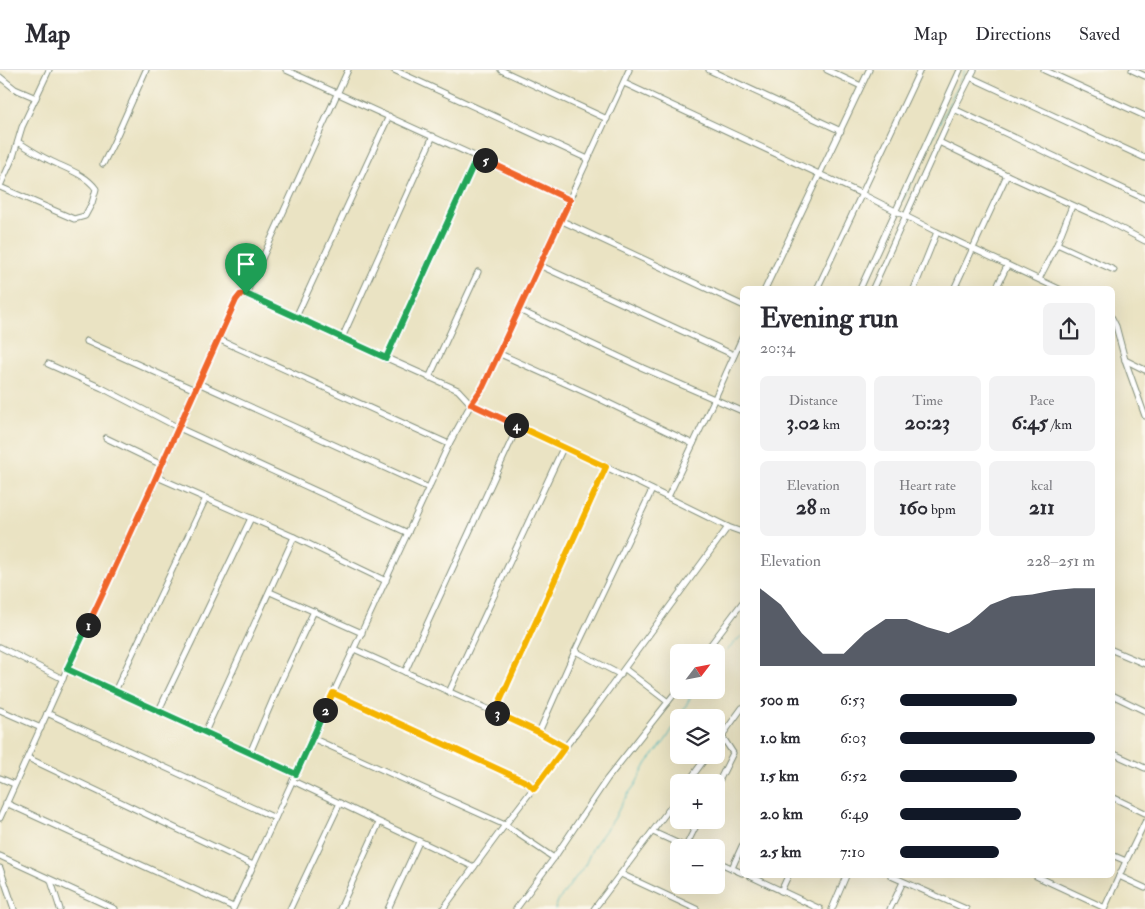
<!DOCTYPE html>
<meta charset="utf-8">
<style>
:root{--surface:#fff;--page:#f2f2f3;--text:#2b2b33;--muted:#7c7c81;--line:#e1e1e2;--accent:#111827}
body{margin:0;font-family:"IM FELL Double Pica",serif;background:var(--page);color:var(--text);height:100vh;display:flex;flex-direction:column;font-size:19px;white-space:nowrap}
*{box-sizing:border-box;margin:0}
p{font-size:16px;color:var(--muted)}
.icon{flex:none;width:28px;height:28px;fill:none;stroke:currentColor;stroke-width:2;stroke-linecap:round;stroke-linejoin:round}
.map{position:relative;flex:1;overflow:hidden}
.drawer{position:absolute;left:740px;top:216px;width:375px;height:592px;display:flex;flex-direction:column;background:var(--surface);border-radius:8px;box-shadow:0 5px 20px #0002}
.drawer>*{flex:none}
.needle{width:32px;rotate:58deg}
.buttons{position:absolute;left:670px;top:574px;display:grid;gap:10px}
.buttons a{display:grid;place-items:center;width:55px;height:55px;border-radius:8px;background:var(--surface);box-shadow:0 5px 20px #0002;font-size:25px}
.pin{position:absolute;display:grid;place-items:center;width:42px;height:42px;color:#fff;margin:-51px -21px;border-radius:50% 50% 50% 0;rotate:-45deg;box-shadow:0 0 5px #0007}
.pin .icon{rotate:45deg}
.km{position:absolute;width:25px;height:25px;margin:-12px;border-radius:50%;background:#222;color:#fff;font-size:14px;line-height:25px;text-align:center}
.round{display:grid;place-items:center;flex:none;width:52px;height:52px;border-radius:8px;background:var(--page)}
.head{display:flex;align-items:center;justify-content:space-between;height:85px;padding:0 20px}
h1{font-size:28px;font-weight:800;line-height:38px}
.metrics{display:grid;grid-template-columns:repeat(3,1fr);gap:8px;height:85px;padding:5px 20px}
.metrics div{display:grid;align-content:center;border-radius:8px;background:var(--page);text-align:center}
.metrics b{font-size:21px;font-weight:800}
.metrics small{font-size:14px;font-weight:400}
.metrics p{font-size:14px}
.chart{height:140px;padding:10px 20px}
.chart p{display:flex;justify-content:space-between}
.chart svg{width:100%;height:90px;margin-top:5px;fill:var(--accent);opacity:.7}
ul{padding:0 20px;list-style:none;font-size:16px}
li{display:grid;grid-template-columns:80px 60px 1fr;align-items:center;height:38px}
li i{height:12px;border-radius:6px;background:var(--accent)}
header{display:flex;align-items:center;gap:30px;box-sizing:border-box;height:70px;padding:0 25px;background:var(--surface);border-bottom:1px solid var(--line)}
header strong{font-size:24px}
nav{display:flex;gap:28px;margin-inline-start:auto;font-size:18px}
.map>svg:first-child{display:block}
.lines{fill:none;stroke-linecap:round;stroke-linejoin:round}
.stream{stroke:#46b5bc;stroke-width:1}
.street-casing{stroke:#84907c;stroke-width:7}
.street{stroke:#fff;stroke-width:5}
.split-1-casing{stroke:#fff;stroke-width:10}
.split-2-casing{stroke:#fff;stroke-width:10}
.split-3-casing{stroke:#fff;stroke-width:10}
.split-4-casing{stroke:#fff;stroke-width:10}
.split-5-casing{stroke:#fff;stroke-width:10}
.split-6-casing{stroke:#fff;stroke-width:10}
.split-1{stroke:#f0652b;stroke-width:6}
.split-2{stroke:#22a559;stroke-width:6}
.split-3{stroke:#f5b400;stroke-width:6}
.split-4{stroke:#f5b400;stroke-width:6}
.split-5{stroke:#f0652b;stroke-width:6}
.split-6{stroke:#22a559;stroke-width:6}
</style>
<header>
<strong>Map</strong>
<nav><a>Map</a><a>Directions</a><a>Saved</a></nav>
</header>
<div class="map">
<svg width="1145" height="839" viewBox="0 0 1145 839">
<rect width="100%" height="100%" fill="#fbf7ec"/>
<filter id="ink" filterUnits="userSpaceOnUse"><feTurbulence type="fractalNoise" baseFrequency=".02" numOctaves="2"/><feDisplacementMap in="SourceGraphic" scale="10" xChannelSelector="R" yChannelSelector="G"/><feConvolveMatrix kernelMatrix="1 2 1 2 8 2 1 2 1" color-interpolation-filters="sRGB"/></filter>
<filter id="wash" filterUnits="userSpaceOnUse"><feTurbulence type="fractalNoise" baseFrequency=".0096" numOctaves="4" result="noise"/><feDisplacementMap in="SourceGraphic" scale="20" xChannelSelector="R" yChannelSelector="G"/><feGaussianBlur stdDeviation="1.12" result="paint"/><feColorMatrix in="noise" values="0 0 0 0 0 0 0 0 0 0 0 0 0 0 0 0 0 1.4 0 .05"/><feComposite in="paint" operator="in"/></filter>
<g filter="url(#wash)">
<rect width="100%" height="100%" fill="#eae3c3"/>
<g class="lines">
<g class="stream">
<polyline points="903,130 965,0"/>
<polyline points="891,157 896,146"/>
<polyline points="716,596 724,584 742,565"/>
<polyline points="679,648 690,628 696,620"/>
<polyline points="555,839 558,831 585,795 593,777 614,749 623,731 635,715 647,693 665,671 679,649"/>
</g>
</g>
</g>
<g filter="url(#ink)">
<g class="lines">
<defs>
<g id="street">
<polyline points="286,0 569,129"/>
<polyline points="394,0 588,89"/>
<polyline points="501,0 607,49"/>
<polyline points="709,0 841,61"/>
<polyline points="827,0 861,16"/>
<polyline points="1044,0 1145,46"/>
<polyline points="1132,0 1145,6"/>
<polyline points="0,7 15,19 36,28"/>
<polyline points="970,7 1145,88"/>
<polyline points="624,13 862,124 937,162 1059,219"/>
<polyline points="954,39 1145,129"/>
<polyline points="939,72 1007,105 1103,149 1145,171"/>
<polyline points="103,94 113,74 146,0"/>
<polyline points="0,116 13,87 22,57 49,0"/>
<path d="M0 117 74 149 85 146 92 133 96 119C86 104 64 98 49 90 38 85 28 78 18 72"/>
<polyline points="560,150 742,235"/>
<polyline points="1057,174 1114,200"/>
<polyline points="539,195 734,285"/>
<polyline points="1039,209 1057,174 1072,136"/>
<polyline points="873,218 954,39 974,0"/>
<polyline points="765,219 869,0"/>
<polyline points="817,219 920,0"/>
<polyline points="860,219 960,0"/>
<polyline points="914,219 937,162"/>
<polyline points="954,219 1007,105"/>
<polyline points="996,219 1007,196"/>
<polyline points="246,224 342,268 458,320 471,334 606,397 728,457 742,462"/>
<polyline points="519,240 643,298 742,341"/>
<polyline points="296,247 389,46"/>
<polyline points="1112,248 1116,256 1125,290 1145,346"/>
<polyline points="342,268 433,66"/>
<polyline points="218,269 449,374"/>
<polyline points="86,271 195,320"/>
<polyline points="498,283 600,329 693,374"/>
<polyline points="386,289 477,87"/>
<polyline points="1125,290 1145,300"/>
<polyline points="48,294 102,318 179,358 408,463"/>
<polyline points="429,308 478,202"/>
<polyline points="198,313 429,418"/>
<polyline points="106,368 162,395"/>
<polyline points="157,407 294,467 386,511"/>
<polyline points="668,427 715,328 742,268"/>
<polyline points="270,522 362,563"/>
<polyline points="0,577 63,609"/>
<polyline points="354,579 539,662 565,677"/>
<polyline points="1112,580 1145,594"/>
<polyline points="575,581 621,605"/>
<polyline points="705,582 742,533"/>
<polyline points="67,599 296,704"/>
<polyline points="625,599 668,632"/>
<polyline points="405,602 518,356"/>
<polyline points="115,621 206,428"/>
<polyline points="449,622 563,378"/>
<polyline points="333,623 522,710 527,713 533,719"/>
<polyline points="1112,625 1145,641"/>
<polyline points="0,640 41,658"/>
<polyline points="159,640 251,448"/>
<polyline points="495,642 606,397"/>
<polyline points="47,643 275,748"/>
<polyline points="205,662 294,467"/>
<polyline points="539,662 575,581 652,420"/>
<polyline points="312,668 505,755 554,788"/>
<polyline points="716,674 742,638"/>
<polyline points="250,683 280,613 314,541"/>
<polyline points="1112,683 1145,698"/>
<polyline points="28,688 253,795"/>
<polyline points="0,708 14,714"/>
<polyline points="293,711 474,797"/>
<polyline points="688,712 708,685"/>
<polyline points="716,717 733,683 722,666"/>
<polyline points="1112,727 1145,743"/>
<polyline points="6,733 233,837"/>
<polyline points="0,748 67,599 157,407 198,313 236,231 240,225 246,224 348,0"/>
<polyline points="653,762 688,778"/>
<polyline points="686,776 699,750"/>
<polyline points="1112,785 1126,791"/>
<polyline points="0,786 115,839"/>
<polyline points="716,791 742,803"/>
<polyline points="0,798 14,839"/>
<polyline points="732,798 742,776"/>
<polyline points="621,804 696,839"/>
<polyline points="750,806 820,839"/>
<polyline points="891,806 966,839"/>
<polyline points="1036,806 1105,838"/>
<polyline points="1119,806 1145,818"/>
<polyline points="51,811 60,839"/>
<polyline points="781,821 788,806"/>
<polyline points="233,839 449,374 471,334 483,317 629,0"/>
<polyline points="290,839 340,733"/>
<polyline points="340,839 379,753"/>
<polyline points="388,839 419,772"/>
<polyline points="443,839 505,755 593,641 728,457"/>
<polyline points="516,839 554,788 607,709 679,618"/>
<polyline points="594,839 679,726"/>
<polyline points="832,839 846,806"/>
<polyline points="890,839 903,812"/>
<polyline points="1104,839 1126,791 1145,752"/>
</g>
</defs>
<use href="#street" class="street-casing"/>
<use href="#street" class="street"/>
</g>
</g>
<g class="lines" filter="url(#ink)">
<defs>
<path id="split-1" d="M88 555C139 448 186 339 236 230L240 225 246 224"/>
<polyline id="split-2" points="88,555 67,599 296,704 325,640"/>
<polyline id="split-3" points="325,640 333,623 522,710 528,713 534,719 565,677 538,662 497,643"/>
<polyline id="split-4" points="497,643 495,642 606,397 516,355"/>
<polyline id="split-5" points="485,90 570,130 483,317 471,334 516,355"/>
<polyline id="split-6" points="246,224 386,288 477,87 485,90"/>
</defs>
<use href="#split-1" class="split-1-casing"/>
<use href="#split-2" class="split-2-casing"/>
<use href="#split-3" class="split-3-casing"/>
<use href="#split-4" class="split-4-casing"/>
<use href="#split-5" class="split-5-casing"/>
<use href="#split-6" class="split-6-casing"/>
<use href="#split-1" class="split-1"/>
<use href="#split-2" class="split-2"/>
<use href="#split-3" class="split-3"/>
<use href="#split-4" class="split-4"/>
<use href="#split-5" class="split-5"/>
<use href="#split-6" class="split-6"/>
</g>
</svg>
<div class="buttons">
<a><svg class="needle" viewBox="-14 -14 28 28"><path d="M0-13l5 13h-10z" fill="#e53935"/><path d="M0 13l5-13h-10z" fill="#7c7c81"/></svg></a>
<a><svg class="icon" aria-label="layers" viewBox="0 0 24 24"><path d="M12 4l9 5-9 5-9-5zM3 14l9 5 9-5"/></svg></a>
<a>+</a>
<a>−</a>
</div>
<div class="pin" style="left:246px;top:224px;background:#1e9e55"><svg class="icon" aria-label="arrive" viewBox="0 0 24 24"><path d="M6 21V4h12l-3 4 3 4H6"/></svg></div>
<b class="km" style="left:88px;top:555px">1</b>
<b class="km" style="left:325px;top:640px">2</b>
<b class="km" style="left:497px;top:643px">3</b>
<b class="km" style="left:516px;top:355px">4</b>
<b class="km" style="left:485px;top:90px">5</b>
<section class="drawer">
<div class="head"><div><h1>Evening run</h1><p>20:34</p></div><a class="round"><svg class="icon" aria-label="share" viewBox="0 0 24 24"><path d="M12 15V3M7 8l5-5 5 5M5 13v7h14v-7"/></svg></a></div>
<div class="metrics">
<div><p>Distance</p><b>3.02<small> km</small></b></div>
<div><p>Time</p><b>20:23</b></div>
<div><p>Pace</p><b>6:45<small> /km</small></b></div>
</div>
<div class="metrics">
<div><p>Elevation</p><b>28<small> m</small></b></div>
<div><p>Heart rate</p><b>160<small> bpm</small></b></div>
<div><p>kcal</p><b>211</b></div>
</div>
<div class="chart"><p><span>Elevation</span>228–251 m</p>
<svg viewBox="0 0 160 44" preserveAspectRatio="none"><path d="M0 44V6L10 14L20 28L30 38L40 38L50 28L60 21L70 21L80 25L90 28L100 23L110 14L120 10L130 9L140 7L150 6L160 6V44z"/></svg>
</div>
<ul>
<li><b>500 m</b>6:53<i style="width:60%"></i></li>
<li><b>1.0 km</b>6:03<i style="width:100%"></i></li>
<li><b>1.5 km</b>6:52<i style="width:60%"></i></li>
<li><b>2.0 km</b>6:49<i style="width:62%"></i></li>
<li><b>2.5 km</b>7:10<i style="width:51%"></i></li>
</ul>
</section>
</div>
